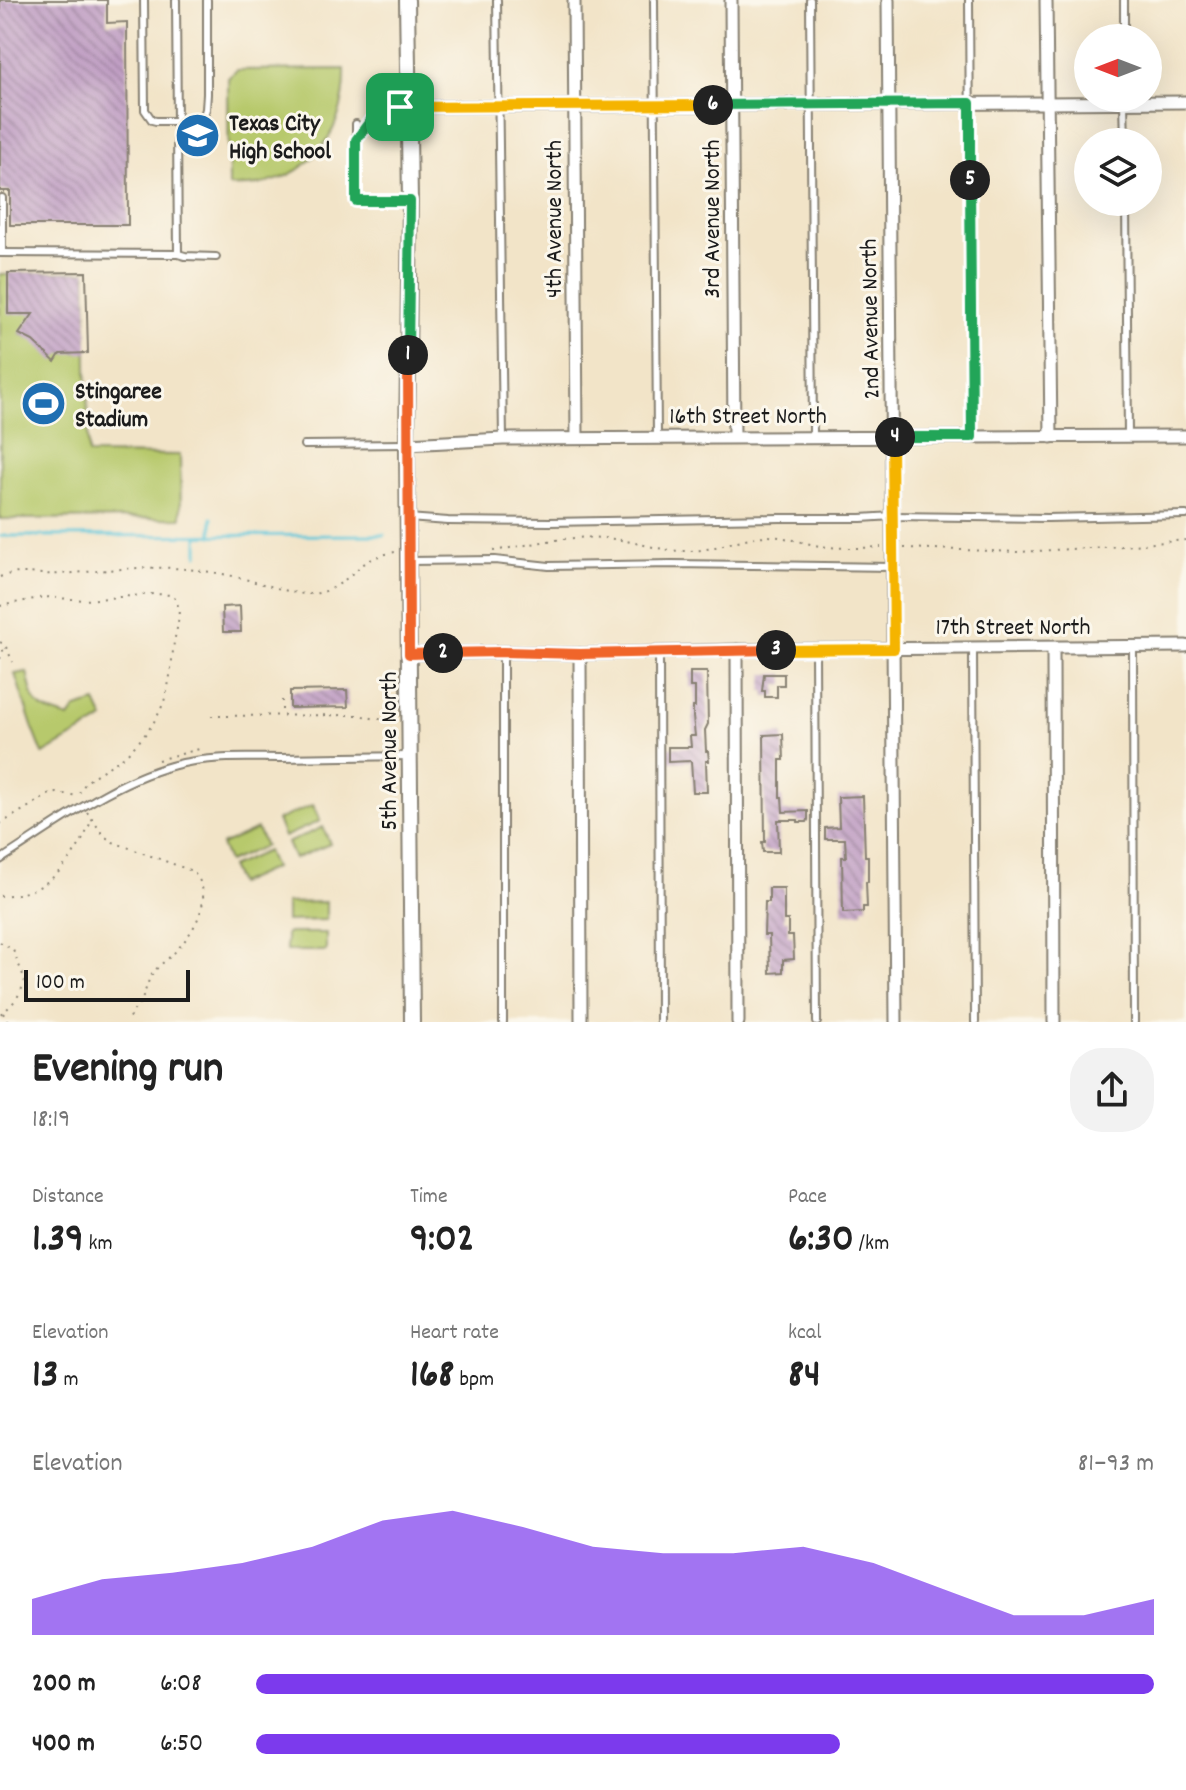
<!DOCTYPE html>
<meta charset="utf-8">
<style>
:root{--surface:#fff;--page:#f2f2f2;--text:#222;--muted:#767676;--accent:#7c3aed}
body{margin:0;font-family:Dekko,sans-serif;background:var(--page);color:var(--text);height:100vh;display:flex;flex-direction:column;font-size:30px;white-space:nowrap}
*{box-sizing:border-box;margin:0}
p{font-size:26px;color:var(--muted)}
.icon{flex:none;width:44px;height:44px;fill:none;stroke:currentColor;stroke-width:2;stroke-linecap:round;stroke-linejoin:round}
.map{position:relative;height:1022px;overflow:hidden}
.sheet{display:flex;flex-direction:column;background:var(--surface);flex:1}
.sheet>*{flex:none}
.needle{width:52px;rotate:270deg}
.buttons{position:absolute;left:1074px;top:24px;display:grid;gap:16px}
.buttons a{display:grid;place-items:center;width:88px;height:88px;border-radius:50%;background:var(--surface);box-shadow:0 8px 32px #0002;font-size:40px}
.scale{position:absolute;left:24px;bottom:20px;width:166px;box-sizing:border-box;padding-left:8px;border:4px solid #1c1c1c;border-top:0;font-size:22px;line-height:28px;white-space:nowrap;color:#1c1c1c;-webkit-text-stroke:6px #fbf7ec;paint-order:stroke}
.pin{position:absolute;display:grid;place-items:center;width:68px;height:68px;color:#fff;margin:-34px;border-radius:16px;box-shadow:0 4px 12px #0006}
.km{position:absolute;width:40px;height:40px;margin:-20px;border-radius:50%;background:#222;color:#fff;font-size:22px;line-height:40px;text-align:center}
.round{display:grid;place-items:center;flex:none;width:84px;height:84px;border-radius:32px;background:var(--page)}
.headline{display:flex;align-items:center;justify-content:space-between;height:136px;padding:0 32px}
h1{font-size:44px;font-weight:700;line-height:60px}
.stats{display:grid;grid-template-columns:repeat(3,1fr);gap:12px;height:136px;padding:8px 32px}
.stats div{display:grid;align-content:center}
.stats b{font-size:40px;font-weight:700}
.stats small{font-size:22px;font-weight:400}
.stats p{font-size:22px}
.chart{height:224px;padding:16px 32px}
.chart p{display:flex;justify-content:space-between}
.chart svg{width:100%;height:144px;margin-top:8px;fill:var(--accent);opacity:.7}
ul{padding:0 32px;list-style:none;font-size:26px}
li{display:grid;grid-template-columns:128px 96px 1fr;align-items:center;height:60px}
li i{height:20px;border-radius:10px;background:var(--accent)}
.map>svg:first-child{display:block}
.grass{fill:#b7c96c;stroke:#6a7244;stroke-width:2}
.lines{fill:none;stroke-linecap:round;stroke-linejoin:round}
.stream{stroke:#5dc6d9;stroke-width:3}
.building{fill:url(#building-back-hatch)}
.service-casing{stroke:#878072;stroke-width:10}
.minor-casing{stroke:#878072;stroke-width:15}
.tertiary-casing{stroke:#878072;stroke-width:18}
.path{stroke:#878072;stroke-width:2;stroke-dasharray:2 6;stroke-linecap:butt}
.service{stroke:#fff;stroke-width:6}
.minor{stroke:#fff;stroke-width:11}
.tertiary{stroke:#fff;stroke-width:14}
.split-1-casing{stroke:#fff;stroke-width:16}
.split-2-casing{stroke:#fff;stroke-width:16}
.split-3-casing{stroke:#fff;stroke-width:16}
.split-4-casing{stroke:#fff;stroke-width:16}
.split-5-casing{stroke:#fff;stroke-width:16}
.split-6-casing{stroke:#fff;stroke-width:16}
.split-7-casing{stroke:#fff;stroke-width:16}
.split-1{stroke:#22a559;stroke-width:10}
.split-2{stroke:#f0652b;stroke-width:10}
.split-3{stroke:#f0652b;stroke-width:10}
.split-4{stroke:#f5b400;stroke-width:10}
.split-5{stroke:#22a559;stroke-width:10}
.split-6{stroke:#22a559;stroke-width:10}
.split-7{stroke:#f5b400;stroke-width:10}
.labels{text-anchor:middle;stroke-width:6;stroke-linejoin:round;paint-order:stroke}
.poi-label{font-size:24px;font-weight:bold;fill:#1c1c1c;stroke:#fbf7ec;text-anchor:start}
.street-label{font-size:24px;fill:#1c1c1c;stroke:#fbf7ec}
</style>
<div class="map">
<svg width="1186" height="1022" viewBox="0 0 1186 1022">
<defs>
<pattern id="building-back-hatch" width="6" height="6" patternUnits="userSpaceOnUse" patternTransform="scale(2)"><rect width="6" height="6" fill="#be9bc2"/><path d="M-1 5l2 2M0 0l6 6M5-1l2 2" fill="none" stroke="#9a7e9d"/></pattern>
</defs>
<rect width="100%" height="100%" fill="#fbf7ec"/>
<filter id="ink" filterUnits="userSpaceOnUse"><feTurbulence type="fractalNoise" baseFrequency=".0125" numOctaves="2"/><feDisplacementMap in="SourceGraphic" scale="16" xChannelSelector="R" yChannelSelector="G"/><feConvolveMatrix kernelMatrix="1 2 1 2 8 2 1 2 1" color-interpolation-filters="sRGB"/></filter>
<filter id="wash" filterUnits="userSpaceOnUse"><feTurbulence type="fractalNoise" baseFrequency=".006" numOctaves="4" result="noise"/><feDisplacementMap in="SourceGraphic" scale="32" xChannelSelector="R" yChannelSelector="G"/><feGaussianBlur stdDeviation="1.8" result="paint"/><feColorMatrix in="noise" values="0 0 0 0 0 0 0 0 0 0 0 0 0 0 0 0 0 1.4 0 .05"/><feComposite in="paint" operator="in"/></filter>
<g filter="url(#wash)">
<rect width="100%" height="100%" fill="#f2e4c8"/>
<g class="grass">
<path d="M345 69C347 139 301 191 229 186L228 78 237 70Z"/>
<polygon points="86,272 88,454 180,455 181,518 0,519 0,274"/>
<path d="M27 672C35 708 34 707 69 718L76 708 96 702 104 719 43 754 32 726 15 674Z"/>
<polygon points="313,805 320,821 284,837 277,820"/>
<polygon points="323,827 330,844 294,859 287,843"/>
<polygon points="257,829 265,846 228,862 221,845"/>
<polygon points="267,851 274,868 238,884 230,867"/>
<polygon points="326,902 326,920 286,921 286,903"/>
<rect x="286" y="933" width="40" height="18"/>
</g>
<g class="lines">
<g class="stream">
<polyline points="0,536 384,535"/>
<polyline points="212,536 212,518"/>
<polyline points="198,555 198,536"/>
</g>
</g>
<g id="blocks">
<g class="building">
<polygon points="0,0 107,0 107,23 127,22 128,225 10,225 10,191 0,191"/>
<polygon points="86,272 88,353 60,354 55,362 33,341 19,334 33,314 8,314 8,273"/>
<polygon points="240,606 241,632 223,632 222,607"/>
<polygon points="690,672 707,672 708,724 705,730 706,751 708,751 709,761 706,761 707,792 693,792 691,761 668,762 668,747 691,747 690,736 695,736 693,717 693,707 695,707 695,687 690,687"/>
<polygon points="764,674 784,674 784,685 777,685 777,697 765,697 765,691 762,691"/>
<polygon points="347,690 348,707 290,708 290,691"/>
<polygon points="783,734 784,760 780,760 780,797 782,797 783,812 808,811 808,820 807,822 798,822 798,820 778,820 779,852 763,852 762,842 765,842 764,735"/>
<polygon points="863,796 865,856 868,856 868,882 866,882 867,907 863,907 863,912 843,913 842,857 846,857 845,839 825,839 825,828 839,827 838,797"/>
<polygon points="769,888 784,888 784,920 788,920 788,936 793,936 794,959 783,960 783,972 770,973 769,935 764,935 765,902 769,902"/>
</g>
</g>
</g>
<g filter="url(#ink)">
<use href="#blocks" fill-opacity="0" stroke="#878072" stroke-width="2"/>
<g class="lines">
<defs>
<g id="service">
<polyline points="144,0 145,110 152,120 156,121 193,121 204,115 206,109 207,94 207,0"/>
<polyline points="497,0 503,439"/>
<polyline points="654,0 657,438"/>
<polyline points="810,0 813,437"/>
<polyline points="969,0 972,437"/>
<polyline points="1124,0 1124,38"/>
<polyline points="378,94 390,104 409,107"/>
<polyline points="1124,102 1125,142"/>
<polyline points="356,124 356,201 410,201"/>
<polyline points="356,140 385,101"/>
<polyline points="2,198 2,253"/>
<polyline points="1126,202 1128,436"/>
<polyline points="0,253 178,254 176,0"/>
<polyline points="178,254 185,256 216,257"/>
<polyline points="304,445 407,444"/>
<polyline points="408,518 448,521 550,522 780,518 861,518 893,516 1047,518 1186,515"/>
<polyline points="409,561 495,560 549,566 672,564 893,567"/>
<polyline points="1133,647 1134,1022"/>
<polyline points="973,649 975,1022"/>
<polyline points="815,650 817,1022"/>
<polyline points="503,652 503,1022"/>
<polyline points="659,652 660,1022"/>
<path d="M0 860C57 824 116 778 183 763 215 756 248 758 280 758 323 757 366 757 409 756"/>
</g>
<g id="minor">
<polyline points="574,0 577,438"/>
<polyline points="731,0 734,437"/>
<polyline points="888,0 896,1022"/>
<polyline points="1046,0 1051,437"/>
<polyline points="409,107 1186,102"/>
<polyline points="407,444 503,439 1186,436"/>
<polyline points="1053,648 1054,1022"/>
<polyline points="737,650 738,1022"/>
<polyline points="409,654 503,652 580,654 737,650 1186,646"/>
<polyline points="580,654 581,1022"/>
</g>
<polyline id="tertiary" points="407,0 410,201 407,444 412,1022"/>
</defs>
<use href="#service" class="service-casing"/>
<use href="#minor" class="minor-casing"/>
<use href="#tertiary" class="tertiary-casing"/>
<g class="path">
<polyline points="904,548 1019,552 1123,546 1186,540"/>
<path d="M493 551C530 545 565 535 603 538 631 539 659 552 688 551 715 551 739 537 766 536 785 536 802 543 820 546 840 549 861 548 881 547"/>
<path d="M0 577C19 569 40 576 60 574 105 571 150 564 195 570 215 572 236 576 255 582 273 586 291 594 309 594 334 593 344 580 361 566 371 558 383 554 395 552"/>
<path d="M0 606 44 597 85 600 154 594 172 595C184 607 177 627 174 642 172 658 171 675 167 691 161 717 143 740 123 757 107 770 85 776 78 796"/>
<polyline points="0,642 5,645 13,662"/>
<polyline points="0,659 5,645"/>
<polyline points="282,700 282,715"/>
<polyline points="211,716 359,715 376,719 393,719"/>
<polyline points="181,754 199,749"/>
<polyline points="158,760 175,755"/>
<path d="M87 812 104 836 113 842 192 871C218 895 193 934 173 954 167 960 159 965 154 972 147 980 146 992 141 1001 136 1008 130 1014 127 1022"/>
<polyline points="0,824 50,794 57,793 78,796"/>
<path d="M0 896C11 895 22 894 32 890 59 880 82 846 91 821"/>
<path d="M0 942 13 950 25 980C21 994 13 1006 0 1014"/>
<polyline points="3,1013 8,1022"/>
</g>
<use href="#service" class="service"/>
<use href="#minor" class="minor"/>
<use href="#tertiary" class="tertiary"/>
</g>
</g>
<g class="lines" filter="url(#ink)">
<defs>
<polyline id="split-1" points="400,107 385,101 356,140 356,201 410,201 408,355"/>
<polyline id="split-2" points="408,355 409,654 443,653"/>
<polyline id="split-3" points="443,653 503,652 580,654 776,650"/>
<polyline id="split-4" points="776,650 894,649 892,437 895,437"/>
<polyline id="split-5" points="895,437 972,437 970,180"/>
<polyline id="split-6" points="713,105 970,103 970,180"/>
<polyline id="split-7" points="400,107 713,105"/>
</defs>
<use href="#split-1" class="split-1-casing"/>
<use href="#split-2" class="split-2-casing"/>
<use href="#split-3" class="split-3-casing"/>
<use href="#split-4" class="split-4-casing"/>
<use href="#split-5" class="split-5-casing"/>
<use href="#split-6" class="split-6-casing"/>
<use href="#split-7" class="split-7-casing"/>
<use href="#split-1" class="split-1"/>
<use href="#split-2" class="split-2"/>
<use href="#split-3" class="split-3"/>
<use href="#split-4" class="split-4"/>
<use href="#split-5" class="split-5"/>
<use href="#split-6" class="split-6"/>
<use href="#split-7" class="split-7"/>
</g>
<defs>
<symbol id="school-disc" viewBox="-11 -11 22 22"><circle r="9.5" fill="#1f6fb2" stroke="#fbf7ec"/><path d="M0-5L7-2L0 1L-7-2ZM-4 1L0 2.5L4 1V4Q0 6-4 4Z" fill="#fff"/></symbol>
<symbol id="stadium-disc" viewBox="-11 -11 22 22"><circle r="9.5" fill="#1f6fb2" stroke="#fbf7ec"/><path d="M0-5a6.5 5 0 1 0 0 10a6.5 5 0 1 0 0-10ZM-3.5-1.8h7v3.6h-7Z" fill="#fff"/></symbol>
</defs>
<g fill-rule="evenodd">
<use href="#school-disc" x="172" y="110" width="51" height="51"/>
<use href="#stadium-disc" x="18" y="378" width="51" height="51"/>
</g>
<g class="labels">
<g class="poi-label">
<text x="229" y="130">Texas City<tspan x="229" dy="28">High School</tspan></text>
<text x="75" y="398">Stingaree<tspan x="75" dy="28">Stadium</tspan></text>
</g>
<g class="street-label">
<text transform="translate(553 219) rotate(-90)" y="8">4th Avenue North</text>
<text transform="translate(711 219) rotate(-90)" y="8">3rd Avenue North</text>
<text transform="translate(869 319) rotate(-91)" y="8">2nd Avenue North</text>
<text x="748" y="423">16th Street North</text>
<text x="1013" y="634">17th Street North</text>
<text transform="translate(388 751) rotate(-90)" y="8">5th Avenue North</text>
</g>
</g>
</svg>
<div class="buttons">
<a><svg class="needle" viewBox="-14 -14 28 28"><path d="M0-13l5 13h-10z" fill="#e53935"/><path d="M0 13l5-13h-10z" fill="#767676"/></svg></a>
<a><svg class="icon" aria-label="layers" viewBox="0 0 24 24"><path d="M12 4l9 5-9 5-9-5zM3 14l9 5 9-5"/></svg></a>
</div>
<div class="scale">100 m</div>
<div class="pin" style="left:400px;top:107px;background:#1e9e55"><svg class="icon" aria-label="arrive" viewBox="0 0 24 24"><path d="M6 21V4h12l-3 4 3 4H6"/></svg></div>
<b class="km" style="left:408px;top:355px">1</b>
<b class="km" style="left:443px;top:653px">2</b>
<b class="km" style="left:776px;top:650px">3</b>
<b class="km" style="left:895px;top:437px">4</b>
<b class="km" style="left:970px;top:180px">5</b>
<b class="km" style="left:713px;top:105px">6</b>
</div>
<section class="sheet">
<div class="headline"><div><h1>Evening run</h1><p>18:19</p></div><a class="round"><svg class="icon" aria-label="share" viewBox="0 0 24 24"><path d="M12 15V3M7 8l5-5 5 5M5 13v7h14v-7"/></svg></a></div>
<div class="stats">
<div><p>Distance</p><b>1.39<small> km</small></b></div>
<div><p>Time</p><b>9:02</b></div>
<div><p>Pace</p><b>6:30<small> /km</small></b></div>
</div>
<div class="stats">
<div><p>Elevation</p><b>13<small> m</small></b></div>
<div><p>Heart rate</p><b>168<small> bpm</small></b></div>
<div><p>kcal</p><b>84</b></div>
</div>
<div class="chart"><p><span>Elevation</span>81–93 m</p>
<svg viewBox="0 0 160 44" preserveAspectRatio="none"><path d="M0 44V33L10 27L20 25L30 22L40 17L50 9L60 6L70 11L80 17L90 19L100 19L110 17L120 22L130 30L140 38L150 38L160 33V44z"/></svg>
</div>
<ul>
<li><b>200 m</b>6:08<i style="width:100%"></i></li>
<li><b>400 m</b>6:50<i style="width:65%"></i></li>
</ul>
</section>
